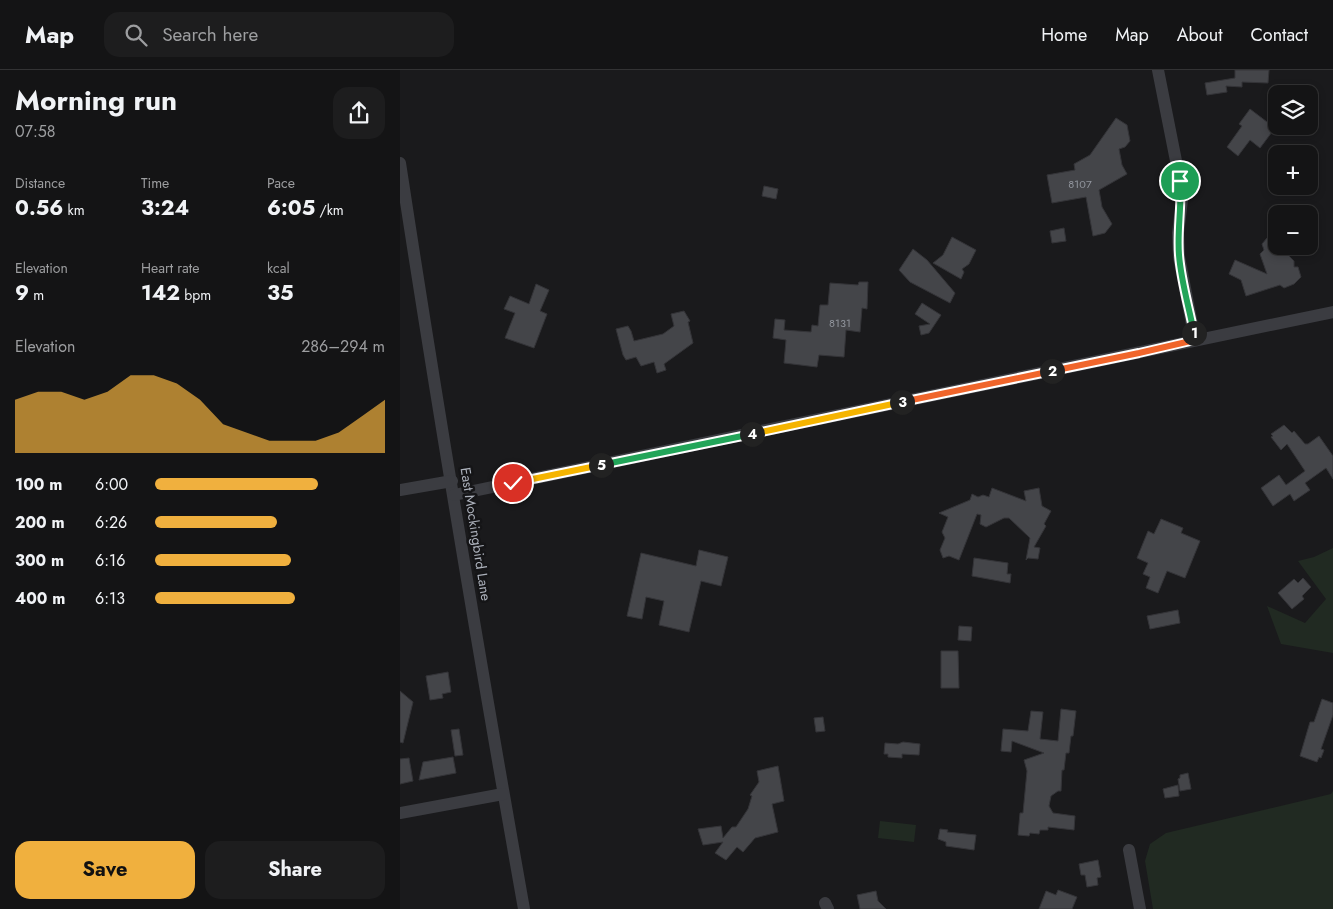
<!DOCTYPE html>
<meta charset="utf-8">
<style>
:root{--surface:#141415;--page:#1d1d1e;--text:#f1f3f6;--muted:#9d9ea0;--line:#333334;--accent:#f0b03e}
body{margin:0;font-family:Jost,sans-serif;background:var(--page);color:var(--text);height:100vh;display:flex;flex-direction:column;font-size:19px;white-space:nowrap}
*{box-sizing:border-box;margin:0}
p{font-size:16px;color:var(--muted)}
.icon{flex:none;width:28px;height:28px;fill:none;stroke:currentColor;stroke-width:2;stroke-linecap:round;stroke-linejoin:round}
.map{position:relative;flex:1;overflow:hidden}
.panel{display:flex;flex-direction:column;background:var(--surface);width:400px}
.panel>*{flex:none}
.buttons{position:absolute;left:868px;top:15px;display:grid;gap:10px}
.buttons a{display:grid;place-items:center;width:50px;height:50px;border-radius:10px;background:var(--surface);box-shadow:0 2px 8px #0003,0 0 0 1px var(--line);font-size:25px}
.pin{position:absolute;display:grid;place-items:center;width:42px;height:42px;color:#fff;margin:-21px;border:2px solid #fff;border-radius:50%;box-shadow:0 1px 5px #0007}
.km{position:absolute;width:25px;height:25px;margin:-12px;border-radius:50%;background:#222;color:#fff;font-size:14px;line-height:25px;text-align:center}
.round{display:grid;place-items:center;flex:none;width:52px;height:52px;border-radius:15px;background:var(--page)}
.head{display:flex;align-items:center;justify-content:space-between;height:85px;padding:0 15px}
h1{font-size:28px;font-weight:700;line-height:38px}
.metrics{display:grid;grid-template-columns:repeat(3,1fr);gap:8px;height:85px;padding:5px 15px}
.metrics div{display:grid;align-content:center}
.metrics b{font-size:21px;font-weight:700}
.metrics small{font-size:14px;font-weight:400}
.metrics p{font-size:14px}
.chart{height:140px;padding:10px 15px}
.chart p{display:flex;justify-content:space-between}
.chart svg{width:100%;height:90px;margin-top:5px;fill:var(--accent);opacity:.7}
.primary-button{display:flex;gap:10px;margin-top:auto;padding:10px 15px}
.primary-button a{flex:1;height:58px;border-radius:15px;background:var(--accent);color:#111;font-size:20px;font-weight:700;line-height:58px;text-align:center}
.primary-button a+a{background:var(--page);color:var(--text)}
ul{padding:0 15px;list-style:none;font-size:16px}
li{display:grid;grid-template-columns:80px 60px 1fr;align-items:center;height:38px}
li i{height:12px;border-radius:6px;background:var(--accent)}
header{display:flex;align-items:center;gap:30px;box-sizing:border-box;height:70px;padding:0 25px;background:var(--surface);border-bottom:1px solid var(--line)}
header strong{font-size:24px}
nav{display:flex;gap:28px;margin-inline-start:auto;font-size:18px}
.search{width:350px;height:45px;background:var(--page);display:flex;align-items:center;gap:12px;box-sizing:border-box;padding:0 18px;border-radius:15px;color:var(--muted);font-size:19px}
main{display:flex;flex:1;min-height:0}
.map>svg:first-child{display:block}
.green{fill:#212a22}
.building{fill:#444549;stroke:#343438}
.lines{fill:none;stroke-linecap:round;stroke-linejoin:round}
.minor{stroke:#3b3c41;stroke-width:12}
.split-1-casing{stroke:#fff;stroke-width:10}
.split-2-casing{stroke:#fff;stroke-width:10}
.split-3-casing{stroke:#fff;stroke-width:10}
.split-4-casing{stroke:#fff;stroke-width:10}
.split-5-casing{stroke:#fff;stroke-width:10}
.split-6-casing{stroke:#fff;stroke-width:10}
.split-1{stroke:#22a559;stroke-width:6}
.split-2{stroke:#f0652b;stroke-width:6}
.split-3{stroke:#f0652b;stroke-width:6}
.split-4{stroke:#f5b400;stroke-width:6}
.split-5{stroke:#22a559;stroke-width:6}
.split-6{stroke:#f5b400;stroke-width:6}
.labels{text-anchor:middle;stroke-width:5;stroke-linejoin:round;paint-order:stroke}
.number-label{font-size:11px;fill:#92969e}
.street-label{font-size:14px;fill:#acb1bb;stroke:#151517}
</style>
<header>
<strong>Map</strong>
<div class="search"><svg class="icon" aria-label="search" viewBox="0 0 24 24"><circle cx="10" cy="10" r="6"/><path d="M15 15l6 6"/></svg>Search here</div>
<nav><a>Home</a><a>Map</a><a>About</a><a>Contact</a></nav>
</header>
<main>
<section class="panel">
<div class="head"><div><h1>Morning run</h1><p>07:58</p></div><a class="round"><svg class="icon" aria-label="share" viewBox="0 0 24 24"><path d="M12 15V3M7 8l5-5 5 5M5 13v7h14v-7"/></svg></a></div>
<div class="metrics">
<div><p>Distance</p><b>0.56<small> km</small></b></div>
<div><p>Time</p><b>3:24</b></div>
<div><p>Pace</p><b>6:05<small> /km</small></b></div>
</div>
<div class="metrics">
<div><p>Elevation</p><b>9<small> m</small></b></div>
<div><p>Heart rate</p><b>142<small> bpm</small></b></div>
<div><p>kcal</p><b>35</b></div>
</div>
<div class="chart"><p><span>Elevation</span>286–294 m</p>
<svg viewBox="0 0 160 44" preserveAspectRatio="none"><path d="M0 44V18L10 14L20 14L30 18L40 14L50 6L60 6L70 10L80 18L90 30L100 34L110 38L120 38L130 38L140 34L150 26L160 18V44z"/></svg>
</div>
<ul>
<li><b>100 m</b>6:00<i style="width:71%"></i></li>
<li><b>200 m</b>6:26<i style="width:53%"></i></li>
<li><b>300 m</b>6:16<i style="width:59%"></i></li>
<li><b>400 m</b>6:13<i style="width:61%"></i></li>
</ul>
<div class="primary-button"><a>Save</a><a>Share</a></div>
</section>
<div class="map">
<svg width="933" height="839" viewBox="0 0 933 839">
<rect width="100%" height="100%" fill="#1a1a1c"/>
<g class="green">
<polygon points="933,478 933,583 881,574 867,536 905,553 926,529 898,491 914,487"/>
<polygon points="933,721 933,839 753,839 745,791 750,774 766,763 931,724"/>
<polygon points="480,751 516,755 514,772 478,768"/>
</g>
<g class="building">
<polygon points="835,0 869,0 868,13 842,12 842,17 826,16 827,22 807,25 805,13 835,8"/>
<polygon points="850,39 875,58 860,78 850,70 838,86 827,77 842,56 839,54"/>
<polygon points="716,48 727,55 730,71 725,77 719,79 722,95 727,104 699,120 702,137 712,154 705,163 693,166 686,127 652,133 647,105 675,100 674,94 690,85"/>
<polygon points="364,116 378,119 376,129 362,126"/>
<polygon points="664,158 666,171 652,173 650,161"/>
<polygon points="552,167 576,180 569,194 562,199 564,202 561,209 533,193 543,185"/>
<polygon points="867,168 876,168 876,176 897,176 889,186 894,191 894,197 898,197 901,207 894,214 884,218 880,215 846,226 841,210 829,204 835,190 867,204 860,184 864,180 862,174"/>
<polygon points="513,179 527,190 555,223 550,233 510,212 499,200"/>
<polygon points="459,212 468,212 467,239 462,238 460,262 446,260 444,287 419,285 417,297 384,293 386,270 373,268 375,249 385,250 384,260 411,262 412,255 418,256 420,235 428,235 430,213 458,215"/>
<polygon points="136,214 149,220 140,241 147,244 134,278 105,268 115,243 104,239 110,226 129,234"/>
<polygon points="522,233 541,245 529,263 521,265 519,256 530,254 515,244"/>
<polygon points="284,241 290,251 288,252 293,273 264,294 266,300 257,303 254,292 241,296 236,287 226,290 223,285 216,259 228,256 231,261 234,271 263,264 274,256 271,244"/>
<polygon points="884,355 892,363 894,361 905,374 908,374 919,366 933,386 933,409 926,398 905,413 910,420 894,431 890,424 873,436 861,418 879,405 886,415 905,401 887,374 881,380 871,367 873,366 871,364"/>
<polygon points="592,418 626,431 624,421 639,418 642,436 651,441 644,454 646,456 634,477 640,478 638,489 628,488 626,490 630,468 609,448 604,448 586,457 580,454 581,445 577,444 559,490 549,486 543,488 540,480 545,468 542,462 548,447 539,443 570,430 572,424 578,427 583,425 589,427"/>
<polygon points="761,449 783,458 781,463 800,471 785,508 767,501 758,523 746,518 750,507 743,504 748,493 737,488 748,461 754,464"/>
<polygon points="299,480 328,487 321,516 301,511 289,562 259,555 264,531 246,527 242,549 227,546 241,483 296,496"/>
<polygon points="574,488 608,493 607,504 611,504 610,513 572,506"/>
<polygon points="903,508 911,517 902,526 904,529 892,539 878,523 894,509 898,513"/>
<polygon points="778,540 780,553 750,559 747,546"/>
<polygon points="559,556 572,557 571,571 558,570"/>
<polygon points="541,581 558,581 559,618 541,618"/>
<polygon points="48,602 51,622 42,624 43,628 30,630 26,606"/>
<polygon points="0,621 13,632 3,673 0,672"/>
<polygon points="922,629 933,633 933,645 921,679 924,680 921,688 919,687 917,692 900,686 910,652 914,652"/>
<polygon points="661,639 676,641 673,666 671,666 669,683 666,683 664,700 662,700 661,721 658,721 651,726 649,736 653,743 675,746 674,760 648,757 648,760 640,760 639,764 630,763 629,766 618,765 620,743 623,743 627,701 624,690 644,683 612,671 611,682 601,681 603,659 628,661 631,641 643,642 640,669 658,671"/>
<polygon points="423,647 425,661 416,662 414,648"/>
<polygon points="59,659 63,685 55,686 51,660"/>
<polygon points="503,672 520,674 519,685 502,684 502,688 488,687 488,684 484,684 485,673 498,674"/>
<polygon points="53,687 56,703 19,710 23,692"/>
<polygon points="9,688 13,711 0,714 0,689"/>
<polygon points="378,696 384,731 372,734 378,762 355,768 343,782 337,777 326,790 315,783 323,772 303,775 298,759 321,756 323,768 332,757 336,757 348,739 352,726 350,725 359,712 357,701"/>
<polygon points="788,703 791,719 780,721 778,709 780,708 780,705"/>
<polygon points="778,715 779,726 765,728 763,719"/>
<polygon points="540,759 548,760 547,762 576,765 574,780 546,776 546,772 538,769"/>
<polygon points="698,790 701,807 697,808 698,815 687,817 685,805 681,805 679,794"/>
<polygon points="658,820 677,827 672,839 639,839 646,821 656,825"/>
<polygon points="476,821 478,831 486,839 460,839 457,825"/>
</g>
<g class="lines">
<g class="minor">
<polyline points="758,0 780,111 782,130 778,163 779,187 795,270"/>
<path d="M0 93C38 342 80 591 124 839"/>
<polyline points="0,420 52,411"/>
<polyline points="54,425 933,242"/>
<polyline points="0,743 103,724"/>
<polyline points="729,780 740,839"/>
<polyline points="425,833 428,839"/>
</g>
</g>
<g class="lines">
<defs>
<path id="split-1" d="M780 111C782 136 777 160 779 185 781 211 789 237 794 263"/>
<polyline id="split-2" points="652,301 739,283 795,270 794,263"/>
<polyline id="split-3" points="502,332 652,301"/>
<polyline id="split-4" points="352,364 502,332"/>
<polyline id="split-5" points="201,395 352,364"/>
<polyline id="split-6" points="113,413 201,395"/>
</defs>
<use href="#split-1" class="split-1-casing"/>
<use href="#split-2" class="split-2-casing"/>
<use href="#split-3" class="split-3-casing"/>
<use href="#split-4" class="split-4-casing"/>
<use href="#split-5" class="split-5-casing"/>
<use href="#split-6" class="split-6-casing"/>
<use href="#split-1" class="split-1"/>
<use href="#split-2" class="split-2"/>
<use href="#split-3" class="split-3"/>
<use href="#split-4" class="split-4"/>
<use href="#split-5" class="split-5"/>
<use href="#split-6" class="split-6"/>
</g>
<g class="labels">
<g class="number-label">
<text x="680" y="118">8107</text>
<text x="440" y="257">8131</text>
</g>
<g class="street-label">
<text transform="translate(76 464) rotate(81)" y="5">East Mockingbird Lane</text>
</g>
</g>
</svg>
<div class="buttons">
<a><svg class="icon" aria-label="layers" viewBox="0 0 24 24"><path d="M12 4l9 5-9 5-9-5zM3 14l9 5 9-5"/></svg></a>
<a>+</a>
<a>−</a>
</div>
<div class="pin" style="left:780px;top:111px;background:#1e9e55"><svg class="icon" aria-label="arrive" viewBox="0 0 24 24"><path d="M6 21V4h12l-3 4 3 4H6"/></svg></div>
<div class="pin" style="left:113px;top:413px;background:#d93025"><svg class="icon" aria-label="check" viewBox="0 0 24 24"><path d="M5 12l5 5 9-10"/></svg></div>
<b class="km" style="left:794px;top:263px">1</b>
<b class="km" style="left:652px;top:301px">2</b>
<b class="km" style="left:502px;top:332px">3</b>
<b class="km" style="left:352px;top:364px">4</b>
<b class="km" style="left:201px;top:395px">5</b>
</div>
</main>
